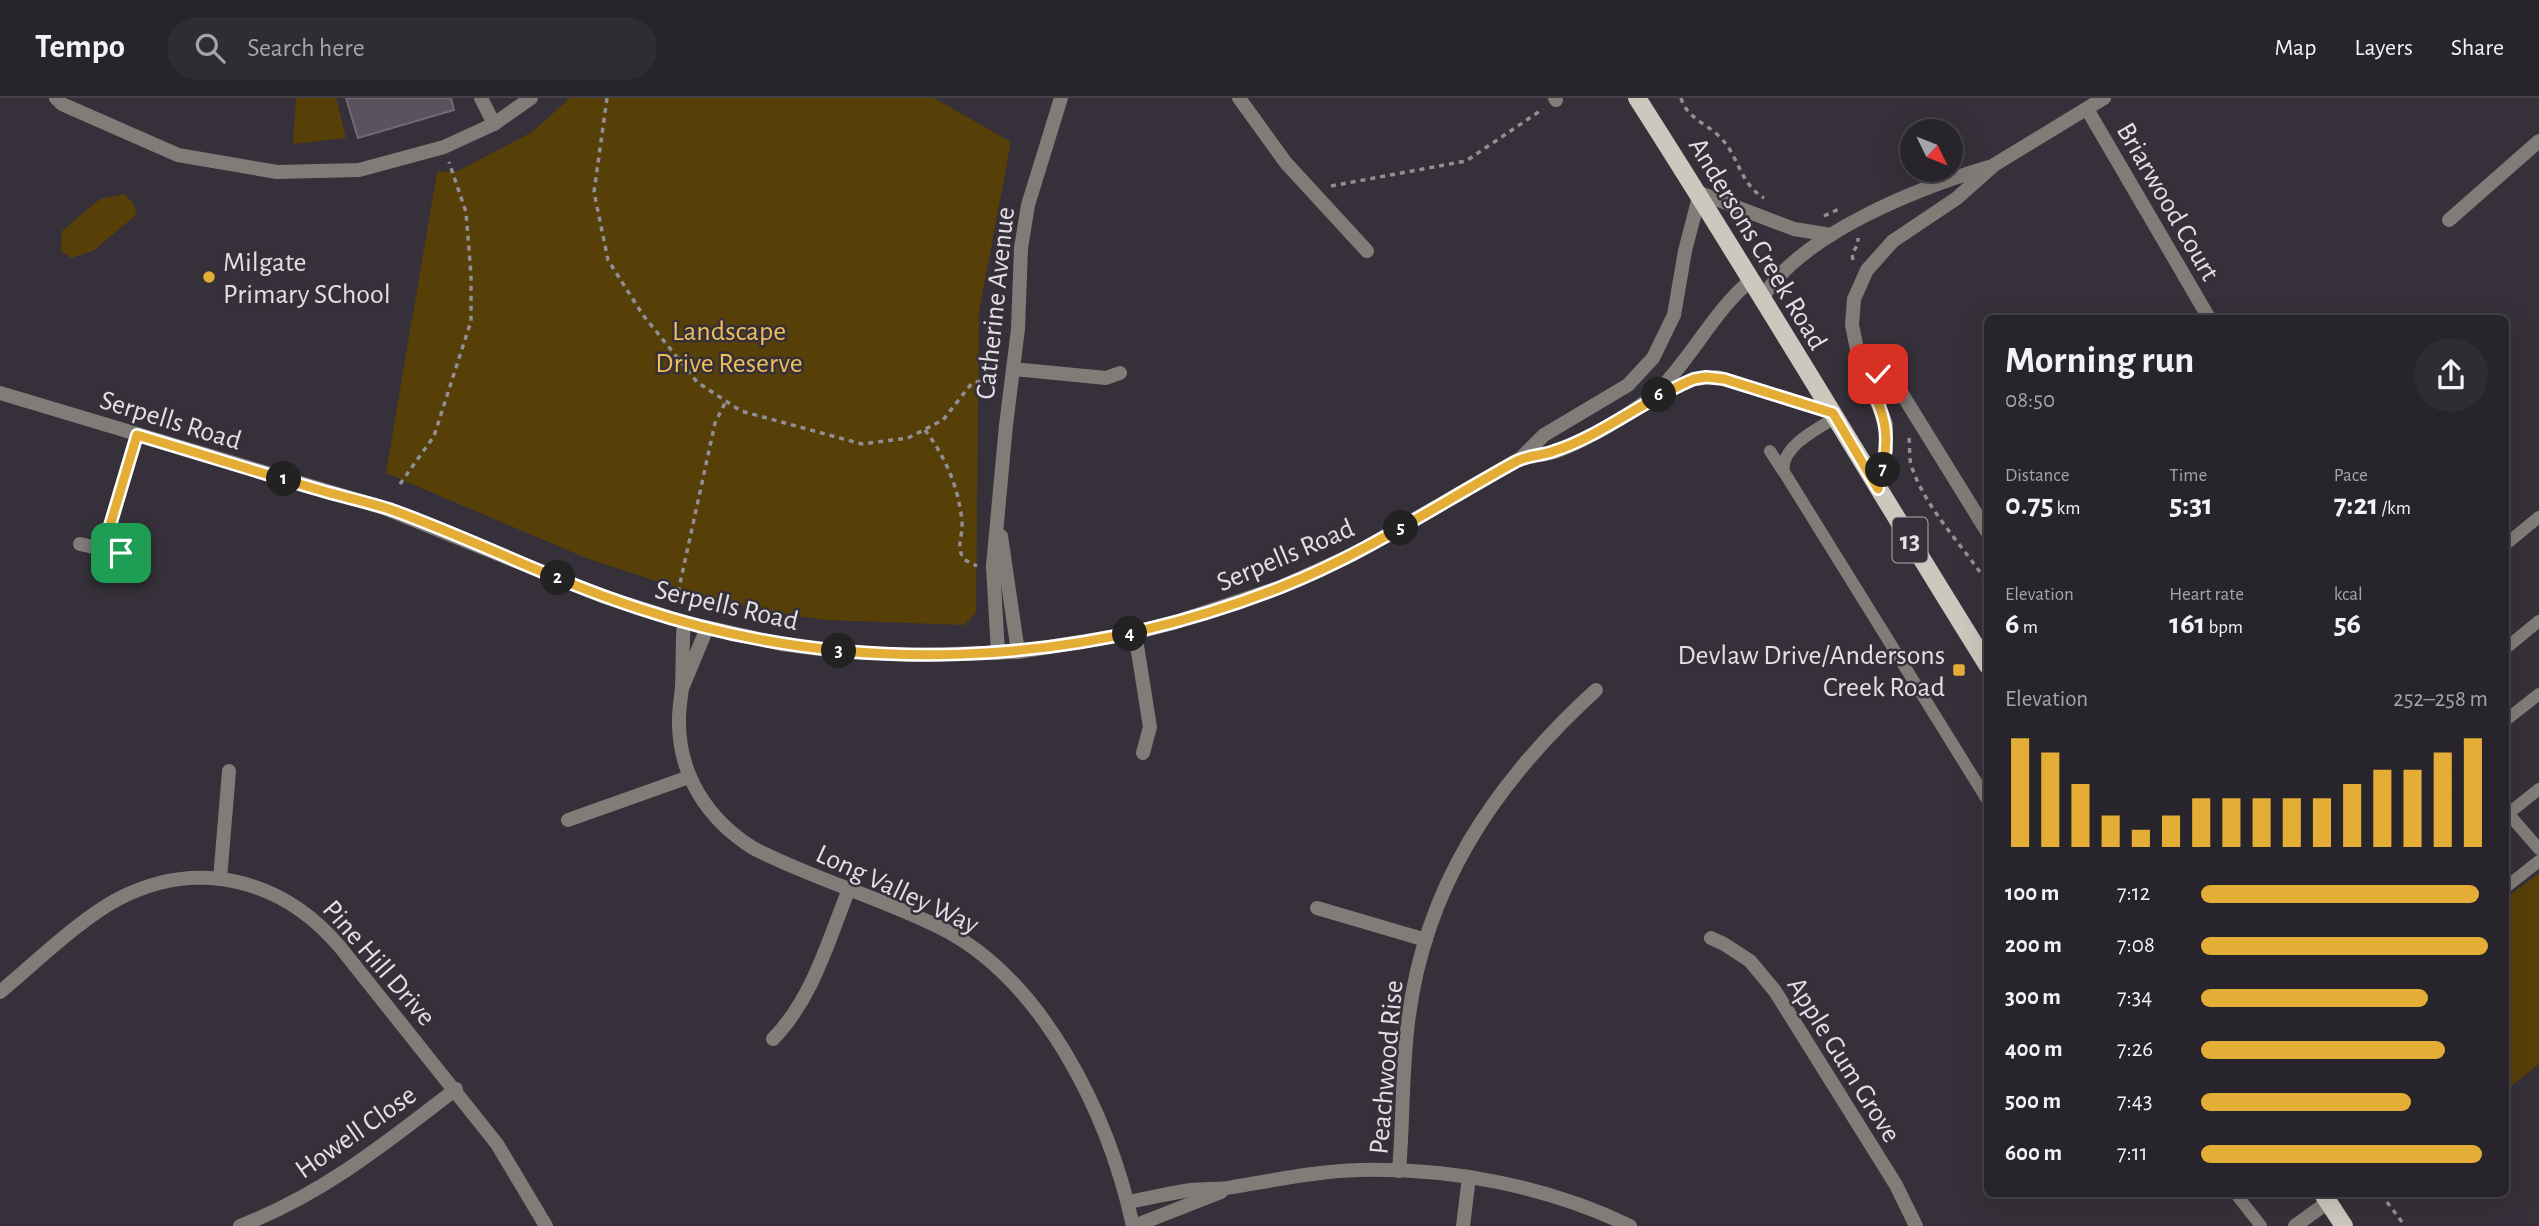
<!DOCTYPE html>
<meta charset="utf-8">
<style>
:root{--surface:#28242b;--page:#302c33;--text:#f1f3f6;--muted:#a5a4a9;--line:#444147;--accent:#e4ad35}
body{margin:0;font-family:"Alegreya Sans",sans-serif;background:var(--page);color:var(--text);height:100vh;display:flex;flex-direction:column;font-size:26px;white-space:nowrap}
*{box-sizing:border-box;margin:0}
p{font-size:23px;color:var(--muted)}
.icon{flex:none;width:38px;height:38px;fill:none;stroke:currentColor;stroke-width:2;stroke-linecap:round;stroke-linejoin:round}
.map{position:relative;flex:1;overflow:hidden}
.panel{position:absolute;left:1984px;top:217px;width:525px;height:882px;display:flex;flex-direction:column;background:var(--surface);border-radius:10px;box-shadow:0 7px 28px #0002,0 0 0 2px var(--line)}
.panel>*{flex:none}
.needle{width:46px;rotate:133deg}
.buttons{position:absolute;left:1900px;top:21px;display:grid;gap:14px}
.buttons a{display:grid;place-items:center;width:63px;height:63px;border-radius:50%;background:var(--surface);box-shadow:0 7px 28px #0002,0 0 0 2px var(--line);font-size:35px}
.pin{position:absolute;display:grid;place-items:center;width:60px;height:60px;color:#fff;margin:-30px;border-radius:14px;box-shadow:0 4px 10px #0006}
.km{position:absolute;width:35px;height:35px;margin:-18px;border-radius:50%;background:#222;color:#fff;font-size:19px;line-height:35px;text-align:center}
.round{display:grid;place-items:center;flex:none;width:74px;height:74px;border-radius:37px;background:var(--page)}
.summary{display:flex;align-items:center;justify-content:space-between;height:119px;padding:0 21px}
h1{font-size:38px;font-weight:700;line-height:52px}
.stats{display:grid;grid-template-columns:repeat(3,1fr);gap:10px;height:119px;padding:7px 21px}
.stats div{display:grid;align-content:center}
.stats b{font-size:30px;font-weight:700}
.stats small{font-size:19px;font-weight:400}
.stats p{font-size:19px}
.chart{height:196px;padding:14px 21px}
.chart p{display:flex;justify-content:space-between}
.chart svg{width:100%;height:126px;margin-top:7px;stroke:var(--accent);stroke-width:6}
ul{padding:0 21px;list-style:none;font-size:23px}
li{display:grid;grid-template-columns:112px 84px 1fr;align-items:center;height:52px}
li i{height:18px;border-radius:9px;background:var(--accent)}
header{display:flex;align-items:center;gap:42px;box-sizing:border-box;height:98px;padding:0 35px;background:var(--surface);border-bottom:2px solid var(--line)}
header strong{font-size:33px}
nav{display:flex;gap:38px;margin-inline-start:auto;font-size:24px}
.search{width:490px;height:63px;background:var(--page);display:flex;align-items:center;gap:18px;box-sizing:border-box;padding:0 24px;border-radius:38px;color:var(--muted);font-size:26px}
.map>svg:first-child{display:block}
.green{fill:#573f08}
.building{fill:#58535c;stroke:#6f6a74;stroke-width:2}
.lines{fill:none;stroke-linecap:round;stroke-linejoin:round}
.path{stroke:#928e95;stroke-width:3.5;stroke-dasharray:5 5;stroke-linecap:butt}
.service{stroke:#807d79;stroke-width:12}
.minor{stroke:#807d79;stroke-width:14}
.tertiary{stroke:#807d79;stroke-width:14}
.primary{stroke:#cdc8be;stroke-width:18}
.route-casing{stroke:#fff;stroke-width:14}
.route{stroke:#e4ad35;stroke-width:9}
.poi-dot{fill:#e4ad35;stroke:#353039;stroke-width:2.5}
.labels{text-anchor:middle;stroke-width:5;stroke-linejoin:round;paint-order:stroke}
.shield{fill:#353039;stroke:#aeaab1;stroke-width:2}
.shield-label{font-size:26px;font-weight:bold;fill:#e2dfe5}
.street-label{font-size:28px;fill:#e2dfe5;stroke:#353039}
.poi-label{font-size:28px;fill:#e2dfe5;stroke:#353039;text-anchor:start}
.park-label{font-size:28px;fill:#efbd59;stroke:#353039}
</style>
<header>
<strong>Tempo</strong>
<div class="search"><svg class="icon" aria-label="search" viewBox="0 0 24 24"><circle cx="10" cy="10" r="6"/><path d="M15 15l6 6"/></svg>Search here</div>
<nav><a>Map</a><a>Layers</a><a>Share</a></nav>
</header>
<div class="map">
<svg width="2539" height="1128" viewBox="0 0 2539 1128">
<rect width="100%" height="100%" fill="#353039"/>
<g class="green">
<polygon points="296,0 336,0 346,40 293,46"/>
<polygon points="570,0 934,0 1011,44 979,214 976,515 964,527 826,522 772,514 701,498 586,460 386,375 437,74 458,73 532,34"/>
<polygon points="125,96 135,108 136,117 93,153 71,160 61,153 62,133 100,101"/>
<polygon points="2539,775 2539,966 2506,992 2506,800"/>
</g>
<polygon class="building" points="346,0 451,0 454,12 358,40"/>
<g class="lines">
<g class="path">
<polyline points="607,0 594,94 608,162 643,217 697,284 741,313 862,346 908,340 943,322 972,285 997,280"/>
<path d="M1681 0C1687 20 1704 24 1719 38 1739 57 1739 85 1764 100"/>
<polyline points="1331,88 1466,63 1543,11"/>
<polyline points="1824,118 1839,111"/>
<polyline points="1853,162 1852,156 1858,146 1858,140"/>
<path d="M925 332C945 358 959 390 962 424 963 440 956 444 963 461L977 468"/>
<path d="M1909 340C1910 349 1909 359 1911 367 1926 412 1963 447 1988 486"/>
<polyline points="400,386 434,338 471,223 471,177 466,114 449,64"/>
<polyline points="676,504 715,325 726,303"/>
<polyline points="2381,1096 2405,1128"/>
</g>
<g class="service">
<path d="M1835 320C1818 330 1779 350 1784 374L1988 703"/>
<polyline points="1770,353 1783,373"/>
<polyline points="2506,446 2539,419"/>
<polyline points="2506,550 2539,523"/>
<polyline points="2506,622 2539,596"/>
<polyline points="2506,713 2539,751"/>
<polyline points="2509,715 2539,691"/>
<polyline points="2506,789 2539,763"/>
<polyline points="2236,1096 2261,1128"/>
</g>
<g class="minor">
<polyline points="481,0 494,26"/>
<polyline points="1239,0 1286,65 1367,153"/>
<polyline points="1555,0 1556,2"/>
<polyline points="2087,11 2209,220"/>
<polyline points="2449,122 2539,43"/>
<path d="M1761 202C1800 136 1918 90 1989 69"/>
<polyline points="1862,264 1899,291 1988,435"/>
<polyline points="1014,271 1106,280 1120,275"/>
<polyline points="0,295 384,410 602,498 684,524 781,546 844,554 915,557 1018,554 1135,535 1173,525 1281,489 1354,456 1521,360 1544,337 1628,287 1653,260 1674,217 1685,153 1700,95 1794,131 1831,137"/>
<polyline points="1658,298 1694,281 1717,279 1833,315"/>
<path d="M1522 360C1533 358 1544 357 1554 354 1582 345 1641 311 1661 290 1694 256 1714 213 1751 182"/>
<polyline points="1878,391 1886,354 1886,326 1859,261 1852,227 1854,201 1867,172 1893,143 1957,100 1994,67 2104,0"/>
<polyline points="1001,438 1018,554"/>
<polyline points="80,446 121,455"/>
<polyline points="103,451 137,337"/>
<path d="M684 524C682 546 683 568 682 589 681 600 679 610 679 621 678 676 707 721 753 750 813 781 879 799 939 829 1044 881 1109 1018 1133 1128"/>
<polyline points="1135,535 1150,629 1143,655"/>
<polyline points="998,555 993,468 1006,327 1018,231 1021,150 1028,107 1061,0"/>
<polyline points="683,588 707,530"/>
<polyline points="568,722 689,679"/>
<polyline points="220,781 229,673"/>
<polyline points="1317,810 1426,842"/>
<polyline points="1711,840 1724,846 1750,863 1775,893 1896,1087 1916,1128"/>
<path d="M0 894C34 866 80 821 118 801 199 759 283 782 340 849L497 1046 546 1128"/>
<path d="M773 941C813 900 828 843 849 791"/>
<path d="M1399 1073C1403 1026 1402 980 1407 934 1421 792 1494 685 1596 592"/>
<path d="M1128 1104C1149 1100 1170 1095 1191 1092 1205 1090 1219 1092 1233 1089 1275 1082 1318 1073 1360 1072 1452 1070 1547 1088 1630 1128"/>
<path d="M240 1128C323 1096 386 1045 456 991"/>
<polyline points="1134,1128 1221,1094"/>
<polyline points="1463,1128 1469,1079"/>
<polyline points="2295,1128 2328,1104"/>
</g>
<polyline class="tertiary" points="56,0 62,6 178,57 277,74 359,72 444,49 494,26 531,0"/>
<g class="primary">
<path d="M1637 0C1757 187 1870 379 1988 568"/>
<polyline points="2323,1096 2344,1128"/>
</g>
</g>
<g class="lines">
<defs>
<path id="route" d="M121 455 103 451 137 337C198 355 258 374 320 392 343 399 368 404 392 412 475 442 554 483 638 510 848 580 1075 570 1281 489 1363 457 1437 407 1515 364 1527 357 1541 358 1554 353 1601 338 1647 300 1694 281L1706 279 1724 281 1833 315 1878 391C1895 327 1883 318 1859 261L1878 276"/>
</defs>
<use href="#route" class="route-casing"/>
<use href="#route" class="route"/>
</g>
<g class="poi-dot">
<circle cx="209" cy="179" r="7"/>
<rect x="1952" y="565" width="14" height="14" rx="3.5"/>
</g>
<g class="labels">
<rect class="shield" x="1892.5" y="419.5" width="35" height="45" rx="5"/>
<g class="shield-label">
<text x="1910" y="451">13</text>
</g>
<g class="street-label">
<text transform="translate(2169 103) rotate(60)" y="10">Briarwood Court</text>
<text transform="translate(1759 145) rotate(59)" y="10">Andersons Creek Road</text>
<text transform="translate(994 205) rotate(-84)" y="10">Catherine Avenue</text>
<text transform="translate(171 321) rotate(17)" y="10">Serpells Road</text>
<text transform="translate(1285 456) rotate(-23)" y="10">Serpells Road</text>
<text transform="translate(727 506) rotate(13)" y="10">Serpells Road</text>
<text transform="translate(898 790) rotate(25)" y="10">Long Valley Way</text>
<text transform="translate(380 864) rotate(49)" y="10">Pine Hill Drive</text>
<text transform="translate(1845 961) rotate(58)" y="10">Apple Gum Grove</text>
<text transform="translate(1385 969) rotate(-85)" y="10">Peachwood Rise</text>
<text transform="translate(355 1033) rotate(-35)" y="10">Howell Close</text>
</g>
<g class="poi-label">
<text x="223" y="173">Milgate<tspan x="223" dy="32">Primary SChool</tspan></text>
<text x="1945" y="566" text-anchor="end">Devlaw Drive/Andersons<tspan x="1945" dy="32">Creek Road</tspan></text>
</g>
<g class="park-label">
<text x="729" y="242">Landscape<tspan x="729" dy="32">Drive Reserve</tspan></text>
</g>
</g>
</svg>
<div class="buttons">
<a><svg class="needle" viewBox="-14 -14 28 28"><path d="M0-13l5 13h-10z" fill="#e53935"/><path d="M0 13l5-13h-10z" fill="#a5a4a9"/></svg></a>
</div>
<div class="pin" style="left:121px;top:455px;background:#1e9e55"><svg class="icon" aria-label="arrive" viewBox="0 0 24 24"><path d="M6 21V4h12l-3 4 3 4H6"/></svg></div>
<div class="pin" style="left:1878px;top:276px;background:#d93025"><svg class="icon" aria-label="check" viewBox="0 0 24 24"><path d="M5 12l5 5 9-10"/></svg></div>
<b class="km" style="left:284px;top:381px">1</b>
<b class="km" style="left:558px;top:480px">2</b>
<b class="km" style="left:839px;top:553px">3</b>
<b class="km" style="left:1130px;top:536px">4</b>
<b class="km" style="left:1401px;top:430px">5</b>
<b class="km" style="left:1659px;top:297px">6</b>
<b class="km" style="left:1883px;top:372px">7</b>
<section class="panel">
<div class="summary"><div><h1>Morning run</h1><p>08:50</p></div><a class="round"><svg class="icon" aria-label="share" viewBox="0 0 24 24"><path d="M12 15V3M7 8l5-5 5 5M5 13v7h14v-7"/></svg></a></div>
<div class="stats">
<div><p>Distance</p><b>0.75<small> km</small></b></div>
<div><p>Time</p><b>5:31</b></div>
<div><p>Pace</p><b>7:21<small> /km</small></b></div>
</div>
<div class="stats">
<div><p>Elevation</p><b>6<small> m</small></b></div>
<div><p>Heart rate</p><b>161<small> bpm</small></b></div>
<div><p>kcal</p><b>56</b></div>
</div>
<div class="chart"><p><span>Elevation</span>252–258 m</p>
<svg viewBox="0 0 160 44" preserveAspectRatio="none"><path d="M5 44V6M15 44V11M25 44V22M35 44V33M45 44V38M55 44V33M65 44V27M75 44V27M85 44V27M95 44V27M105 44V27M115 44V22M125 44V17M135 44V17M145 44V11M155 44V6"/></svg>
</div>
<ul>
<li><b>100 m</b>7:12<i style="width:97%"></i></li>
<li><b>200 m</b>7:08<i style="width:100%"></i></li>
<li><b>300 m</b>7:34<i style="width:79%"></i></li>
<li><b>400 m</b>7:26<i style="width:85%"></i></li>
<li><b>500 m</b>7:43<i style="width:73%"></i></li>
<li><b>600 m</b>7:11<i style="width:98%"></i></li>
</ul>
</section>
</div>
